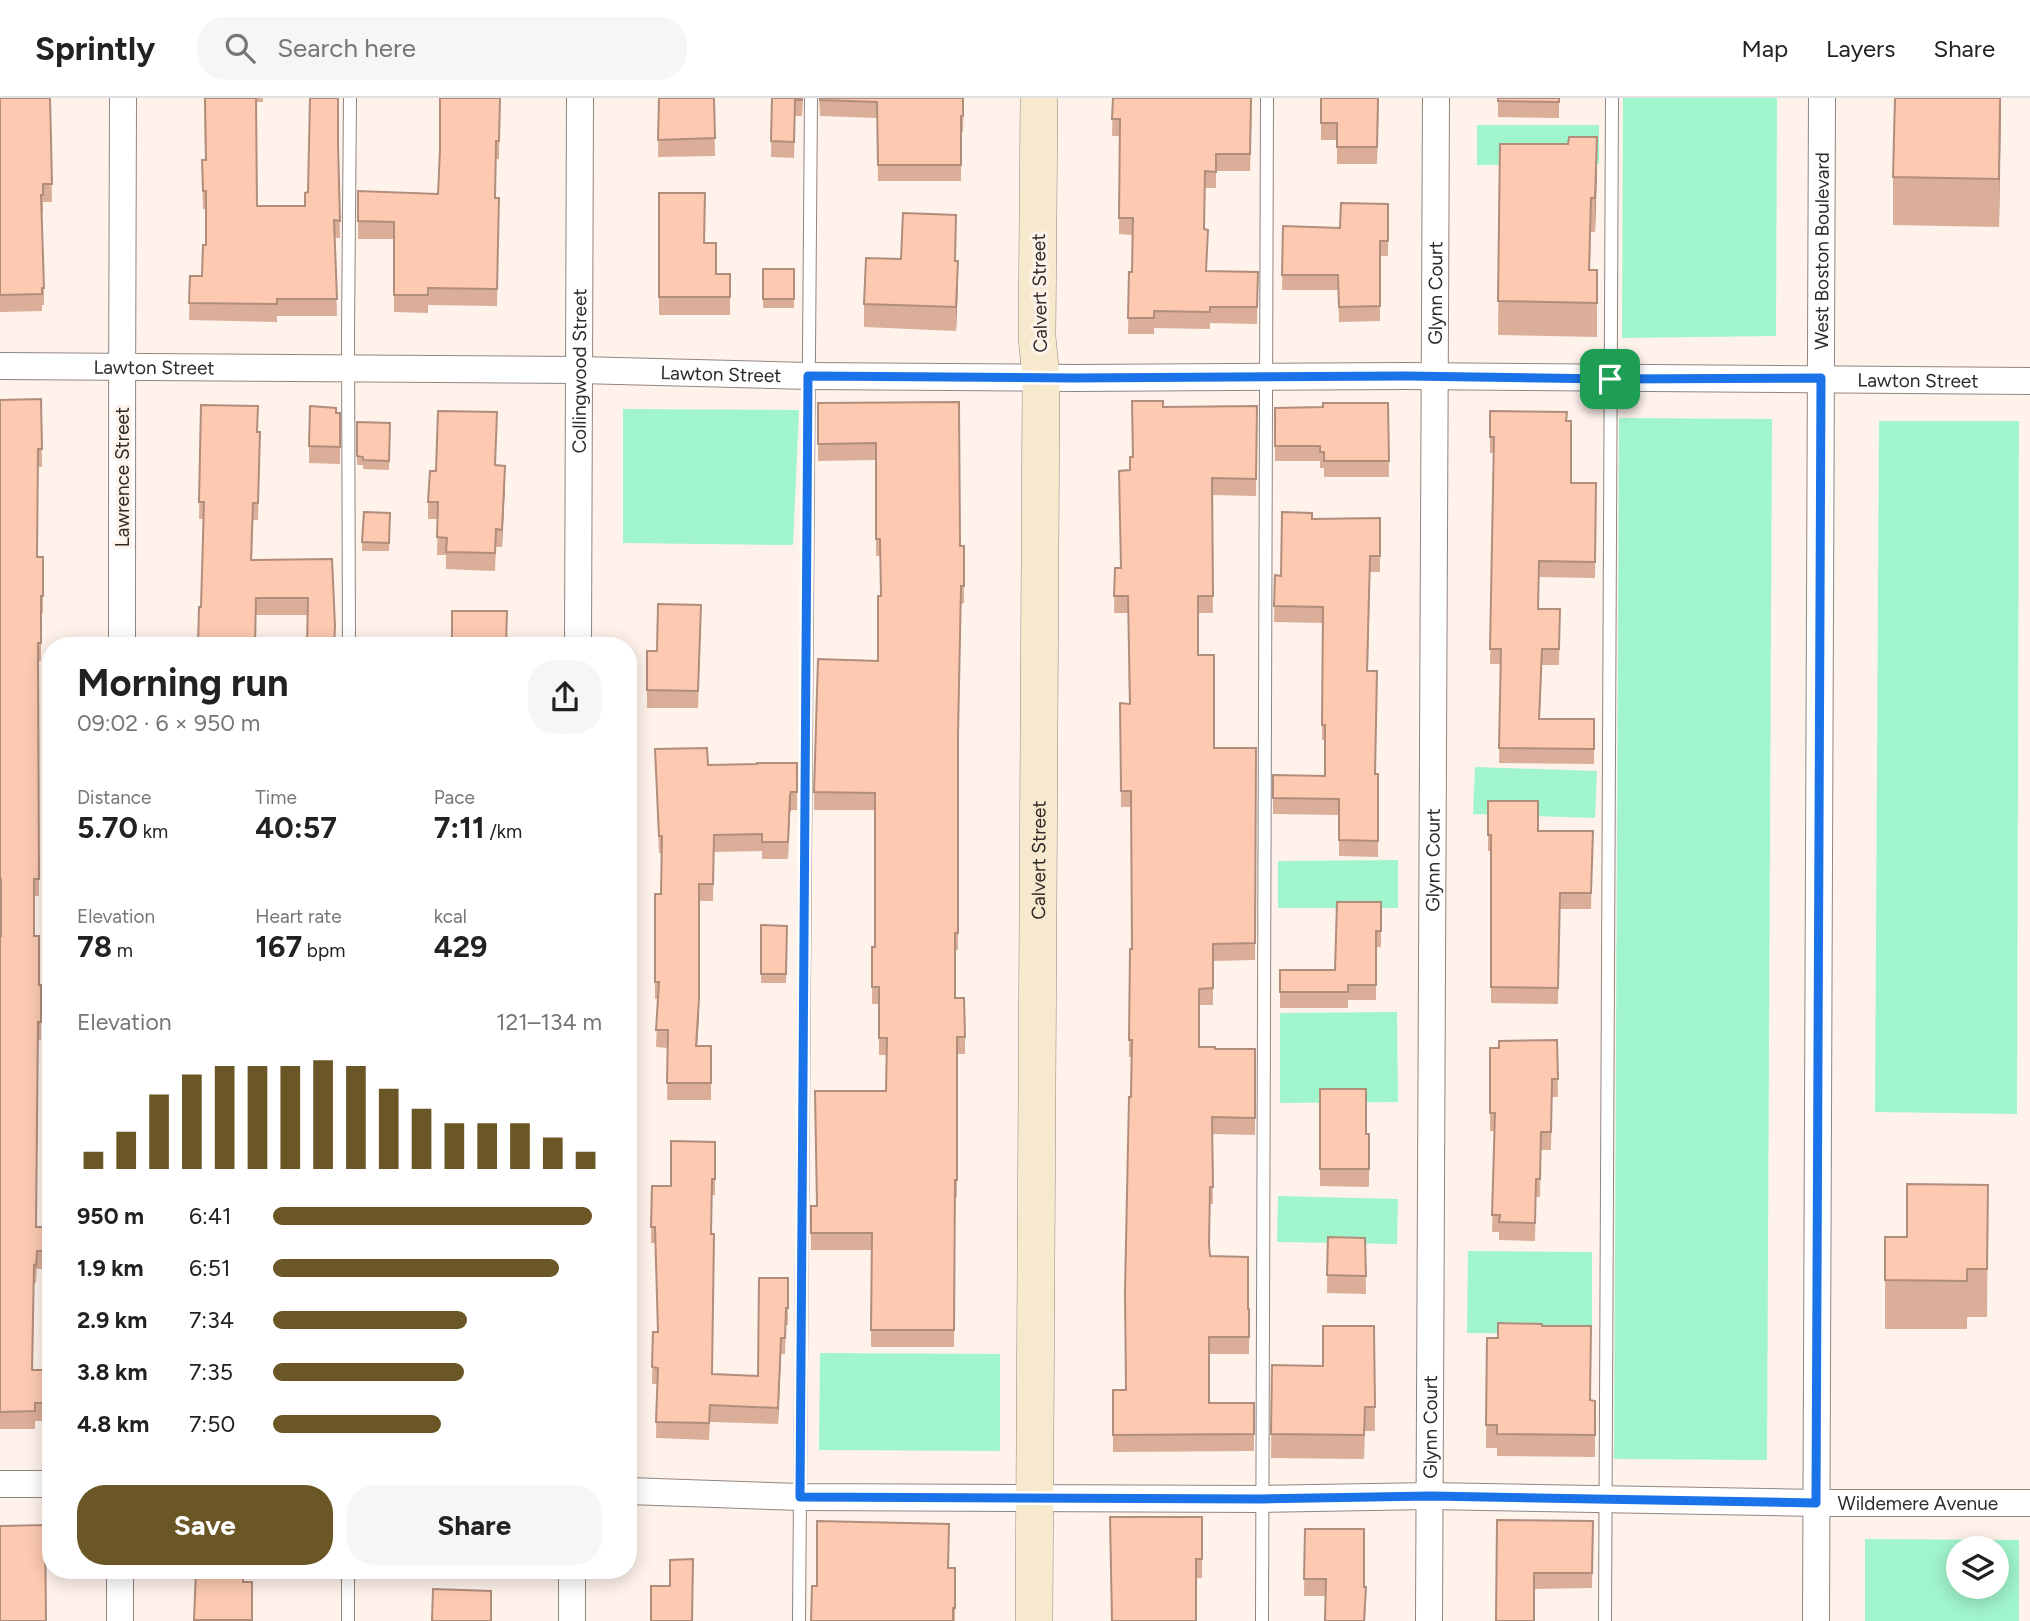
<!DOCTYPE html>
<meta charset="utf-8">
<style>
:root{--surface:#fff;--page:#f6f6f6;--text:#222;--muted:#767676;--line:#e0e0e0;--accent:#6b5625}
body{margin:0;font-family:Figtree,sans-serif;background:var(--page);color:var(--text);height:100vh;display:flex;flex-direction:column;font-size:26px;white-space:nowrap}
*{box-sizing:border-box;margin:0}
p{font-size:23px;color:var(--muted)}
.icon{flex:none;width:38px;height:38px;fill:none;stroke:currentColor;stroke-width:2;stroke-linecap:round;stroke-linejoin:round}
.map{position:relative;flex:1;overflow:hidden}
.panel{position:absolute;left:42px;top:539px;width:595px;height:942px;display:flex;flex-direction:column;background:var(--surface);border-radius:28px;box-shadow:0 4px 18px #0003}
.panel>*{flex:none}
.tools{position:absolute;left:1946px;top:1438px;display:grid;gap:14px}
.tools a{display:grid;place-items:center;width:63px;height:63px;border-radius:50%;background:var(--surface);box-shadow:0 4px 18px #0003;font-size:35px}
.pin{position:absolute;display:grid;place-items:center;width:60px;height:60px;color:#fff;margin:-30px;border-radius:14px;box-shadow:0 4px 10px #0006}
.round{display:grid;place-items:center;flex:none;width:74px;height:74px;border-radius:28px;background:var(--page)}
.headline{display:flex;align-items:center;justify-content:space-between;height:119px;padding:0 35px}
h1{font-size:38px;font-weight:700;line-height:52px}
.stats{display:grid;grid-template-columns:repeat(3,1fr);gap:10px;height:119px;padding:7px 35px}
.stats div{display:grid;align-content:center}
.stats b{font-size:30px;font-weight:700}
.stats small{font-size:19px;font-weight:400}
.stats p{font-size:19px}
.chart{height:196px;padding:14px 35px}
.chart p{display:flex;justify-content:space-between}
.chart svg{width:100%;height:126px;margin-top:7px;stroke:var(--accent);stroke-width:6}
.action{display:flex;gap:14px;margin-top:auto;padding:14px 35px}
.action a{flex:1;height:80px;border-radius:28px;background:var(--accent);color:#fff;font-size:28px;font-weight:700;line-height:80px;text-align:center}
.action a+a{background:var(--page);color:var(--text)}
ul{padding:0 35px;list-style:none;font-size:23px}
li{display:grid;grid-template-columns:112px 84px 1fr;align-items:center;height:52px}
li i{height:18px;border-radius:9px;background:var(--accent)}
header{display:flex;align-items:center;gap:42px;box-sizing:border-box;height:98px;padding:0 35px;background:var(--surface);border-bottom:2px solid var(--line)}
header strong{font-size:33px}
nav{display:flex;gap:38px;margin-inline-start:auto;font-size:24px}
.search{width:490px;height:63px;background:var(--page);display:flex;align-items:center;gap:18px;box-sizing:border-box;padding:0 24px;border-radius:28px;color:var(--muted);font-size:26px}
.map>svg:first-child{display:block}
.green{fill:#a0f5cc;fill-rule:evenodd}
.lines{fill:none;stroke-linecap:round;stroke-linejoin:round}
.lane-casing{stroke:#918680;stroke-width:14}
.street-casing{stroke:#918680;stroke-width:28}
.secondary-casing{stroke:#918680;stroke-width:38}
.lane{stroke:#fff;stroke-width:12}
.street{stroke:#fff;stroke-width:26}
.secondary{stroke:#f7e9ce;stroke-width:37}
.wall{fill:#daae98}
.shaded-wall{fill:#b18d7c}
.building{fill:#fdcab1;stroke:#b18d7c;stroke-width:2}
.route-casing{stroke:#fff;stroke-width:14}
.route{stroke:#1a73e8;stroke-width:9}
.labels{text-anchor:middle;stroke-width:6;stroke-linejoin:round;paint-order:stroke}
.street-label{font-size:19px;fill:#2e2a27;stroke:#fef2eb}
</style>
<header>
<strong>Sprintly</strong>
<div class="search"><svg class="icon" aria-label="search" viewBox="0 0 24 24"><circle cx="10" cy="10" r="6"/><path d="M15 15l6 6"/></svg>Search here</div>
<nav><a>Map</a><a>Layers</a><a>Share</a></nav>
</header>
<div class="map">
<svg width="2030" height="1523" viewBox="0 0 2030 1523">
<rect width="100%" height="100%" fill="#fef2eb"/>
<g class="green">
<polygon points="1623,0 1777,0 1776,238 1622,240"/>
<polygon points="1477,27 1599,27 1599,66 1477,67"/>
<polygon points="623,311 799,312 793,447 623,445"/>
<polygon points="1619,320 1772,321 1767,1362 1614,1361"/>
<polygon points="1879,323 2019,323 2017,1016 1875,1014"/>
<polygon points="1475,669 1597,673 1595,720 1473,716"/>
<polygon points="1398,762 1398,810 1278,810 1278,763"/>
<polygon points="1397,914 1398,1004 1280,1005 1280,915"/>
<polygon points="1278,1098 1398,1101 1397,1146 1277,1144"/>
<polygon points="1468,1153 1592,1154 1592,1236 1467,1235"/>
<polygon points="820,1255 1000,1256 1000,1353 819,1352"/>
<path d="M1865 1441 2019 1442V1523H1865ZM1958 1451H1997V1489H1958Z"/>
</g>
<g class="lines">
<defs>
<g id="lane">
<polyline points="349,548 348,236 350,0"/>
<polyline points="348,1523 348,1472"/>
<polyline points="799,1523 811,0"/>
<polyline points="1262,1523 1267,0"/>
<polyline points="1605,1523 1612,0"/>
</g>
<g id="street">
<path id="s1" d="M0 268 579 272 808 278 1074 280 1406 278 2030 283"/>
<path d="M122 548C123 365 121 183 123 0"/>
<path id="s2" d="M578 548 580 0"/>
<polyline points="0,1386 51,1386"/>
<path id="s3" d="M628 1393 800 1399 1262 1401 1430 1398 1816 1405H2030"/>
<polyline points="120,1523 120,1472"/>
<polyline points="572,1523 572,1472"/>
<path id="s4" d="M1429 1523 1436 0"/>
<path id="s5" d="M1816 1523 1822 0"/>
</g>
<g id="secondary">
<path id="s6" d="M1034 1523 1041 280 1037 239 1039 0"/>
</g>
</defs>
<use href="#lane" class="lane-casing"/>
<use href="#street" class="street-casing"/>
<use href="#secondary" class="secondary-casing"/>
<use href="#lane" class="lane"/>
<use href="#street" class="street"/>
<use href="#secondary" class="secondary"/>
</g>
<g class="wall">
<polygon points="0,0 50,0 52,104 43,104 43,115 42,115 44,190 44,207 42,207 42,213 0,214"/>
<polygon points="204,0 263,0 263,4 256,4 257,108 305,108 308,94 338,49 340,140 335,140 337,218 277,218 277,224 189,222 190,178 202,178 206,147 206,111 203,111 202,80 205,62"/>
<polygon points="500,0 499,61 496,61 495,100 499,100 497,208 428,207 428,215 394,214 394,141 358,141 358,93 438,96"/>
<polygon points="659,0 714,0 715,58 658,59"/>
<polygon points="772,0 803,0 802,18 795,18 794,60 771,59"/>
<polygon points="819,0 964,0 963,34 961,34 961,83 878,83 877,20 820,18"/>
<polygon points="1113,0 1252,0 1250,73 1216,73 1216,90 1205,90 1204,131 1207,173 1258,174 1257,226 1210,225 1210,231 1154,230 1154,236 1128,236 1129,174 1132,174 1133,137 1119,136 1120,38 1112,38"/>
<polygon points="1321,0 1379,0 1377,66 1337,66 1337,42 1321,42"/>
<polygon points="1498,0 1559,0 1559,20 1498,19"/>
<polygon points="2001,0 1999,129 1893,127 1893,79"/>
<polygon points="1500,46 1597,73 1595,134 1591,134 1590,172 1597,207 1597,239 1498,237"/>
<polygon points="659,95 704,145 716,176 730,176 730,217 659,217"/>
<polygon points="1388,106 1388,158 1380,158 1380,223 1339,224 1338,192 1282,192 1283,128 1340,130"/>
<polygon points="956,140 955,163 958,187 956,233 864,229 864,206 901,161"/>
<rect x="763" y="171" width="31" height="39"/>
<polygon points="41,301 42,369 38,369 38,459 43,459 43,515 41,515 41,563 38,563 39,798 34,798 34,838 39,887 41,887 41,942 38,942 36,1129 44,1129 44,1171 37,1171 36,1185 34,1185 33,1272 50,1272 50,1323 35,1323 35,1331 0,1331 0,838 1,838 1,798 0,798 0,302"/>
<polygon points="959,304 960,448 964,448 964,505 961,506 958,653 958,852 955,852 955,900 965,939 965,956 957,956 957,1099 955,1099 954,1249 871,1249 872,1152 811,1152 811,1108 816,1108 886,993 887,957 879,957 879,906 872,906 872,849 875,849 875,712 814,712 814,694 878,563 881,498 880,458 876,458 876,362 818,363 818,305"/>
<polygon points="1388,305 1389,379 1324,379 1324,370 1320,370 1320,363 1275,363 1275,310 1323,309"/>
<polygon points="201,307 257,334 260,334 258,422 253,422 252,462 332,461 334,548 307,548 307,517 256,517 256,548 198,548 201,509 203,421 199,421"/>
<polygon points="1257,308 1256,398 1212,397 1213,515 1198,515 1198,557 1214,650 1256,650 1255,862 1213,863 1213,907 1199,907 1199,949 1215,951 1255,951 1255,1037 1212,1036 1213,1106 1210,1106 1210,1158 1248,1211 1249,1211 1249,1256 1209,1256 1209,1305 1254,1305 1254,1353 1113,1354 1113,1292 1126,1292 1131,959 1129,959 1130,851 1132,851 1131,709 1121,709 1120,622 1129,606 1128,515 1114,515 1115,470 1121,470 1133,359 1163,309"/>
<polygon points="1490,313 1567,323 1571,385 1596,385 1595,480 1539,479 1539,511 1560,511 1559,567 1542,567 1540,621 1594,621 1594,666 1499,665 1501,566 1490,566 1494,355 1490,355"/>
<polygon points="336,315 340,315 340,366 309,365 309,348"/>
<polygon points="357,324 390,325 389,372 363,371 363,367 357,367"/>
<polygon points="496,368 505,385 502,449 496,449 495,473 446,471 446,457 437,457 438,421 428,421 428,404 436,373"/>
<polygon points="1380,420 1380,474 1370,474 1368,573 1376,676 1378,676 1378,759 1339,758 1339,717 1273,716 1273,677 1325,678 1325,642 1322,642 1323,525 1274,524 1275,477 1281,478 1312,421"/>
<polygon points="390,424 389,453 362,453 362,444"/>
<polygon points="701,524 698,610 647,610 647,553 657,553"/>
<polygon points="655,651 708,667 797,665 797,712 791,712 790,714 788,761 762,761 762,753 714,754 713,803 699,803 699,918 697,948 711,948 711,1002 667,1002 668,950 656,949 658,901 655,901 655,796 661,796 662,755 659,755"/>
<polygon points="1488,703 1538,733 1593,733 1591,811 1560,811 1558,906 1491,905 1491,753 1488,753"/>
<polygon points="1381,804 1381,849 1376,849 1376,902 1348,902 1348,910 1280,910 1280,872 1335,872"/>
<polygon points="761,827 787,828 786,885 761,885"/>
<polygon points="1557,942 1558,999 1552,999 1551,1052 1541,1052 1540,1099 1536,1099 1535,1143 1499,1142 1499,1134 1492,1134 1495,1033 1490,1033 1490,1015 1499,950"/>
<polygon points="1320,991 1366,1036 1369,1036 1369,1089 1320,1088"/>
<polygon points="715,1044 715,1097 712,1097 712,1276 758,1278 788,1180 788,1227 786,1227 785,1256 781,1256 778,1326 710,1324 709,1342 656,1340 657,1286 652,1286 653,1234 658,1234 655,1145 651,1145 652,1088 671,1088"/>
<polygon points="1988,1087 1987,1219 1967,1219 1967,1231 1885,1231 1885,1139 1907,1139"/>
<polygon points="1328,1139 1365,1140 1366,1196 1327,1195"/>
<polygon points="1374,1228 1375,1333 1365,1333 1364,1361 1271,1360 1272,1267 1323,1268"/>
<polygon points="1542,1228 1590,1302 1595,1303 1595,1359 1497,1358 1497,1350 1486,1350 1487,1240 1498,1240"/>
<polygon points="1202,1419 1202,1480 1196,1480 1112,1523"/>
<polygon points="1497,1422 1593,1423 1592,1490 1534,1491"/>
<polygon points="1305,1431 1364,1489 1366,1506 1365,1523 1325,1523 1326,1498 1304,1498"/>
<polygon points="948,1470 955,1470 955,1523 811,1523 817,1488"/>
<polygon points="196,1472 243,1484 252,1484 252,1523 194,1523"/>
</g>
<g class="shaded-wall">
<polygon points="2000,0 2001,0 1999,129 1999,81"/>
<polygon points="1597,39 1597,73 1595,134 1595,100"/>
<polygon points="958,163 958,187 956,233 956,209"/>
<polygon points="505,368 505,385 502,449 502,432"/>
<polygon points="791,694 791,712 790,714 788,761 790,697"/>
<polygon points="699,803 699,918 696,965"/>
<polygon points="781,1240 781,1256 778,1326 778,1310"/>
</g>
<g class="building">
<polygon points="0,0 50,0 52,86 43,86 43,97 41,97 44,190 42,190 42,196 0,197"/>
<polygon points="205,0 256,0 257,108 305,108 305,95 308,94 310,0 338,0 338,46 340,123 334,122 337,201 277,201 277,206 189,205 190,178 202,178 203,147 206,147 206,93 203,93 202,62 206,62"/>
<polygon points="440,0 500,0 499,43 496,43 495,100 499,100 497,191 428,190 428,197 394,197 394,124 358,123 358,93 438,96 440,52"/>
<polygon points="659,0 714,0 715,40 658,42"/>
<polygon points="772,0 802,0 802,2 795,2 794,44 771,43"/>
<polygon points="820,0 963,0 963,18 961,18 961,67 878,67 877,4 820,2"/>
<polygon points="1113,0 1251,0 1250,56 1216,56 1216,74 1205,73 1204,131 1208,132 1206,173 1258,174 1257,209 1210,209 1210,214 1154,213 1154,220 1128,220 1129,174 1132,174 1133,120 1119,120 1120,21 1112,21"/>
<polygon points="1321,0 1378,0 1377,49 1337,49 1337,25 1321,25"/>
<polygon points="1498,0 1559,0 1559,4 1498,3"/>
<polygon points="1895,0 2000,0 1999,81 1893,79"/>
<polygon points="1569,39 1597,39 1595,100 1591,100 1589,172 1597,172 1597,205 1498,203 1500,46 1568,46"/>
<polygon points="659,95 705,95 704,145 716,145 716,176 730,176 730,199 659,199"/>
<polygon points="1341,105 1388,106 1388,143 1380,143 1380,208 1339,209 1338,177 1282,177 1283,128 1340,130"/>
<polygon points="903,115 956,117 955,163 958,163 956,209 864,206 866,160 901,161"/>
<rect x="763" y="171" width="31" height="30"/>
<polygon points="41,301 42,351 38,351 37,459 43,459 43,498 41,498 41,545 38,545 39,781 34,781 34,838 39,838 39,887 41,887 41,924 38,924 36,1129 44,1129 44,1153 37,1153 36,1168 34,1167 32,1272 50,1272 50,1305 35,1305 35,1313 0,1314 0,838 1,838 1,781 0,781 0,302"/>
<polygon points="1132,303 1163,303 1163,309 1257,308 1256,381 1212,380 1213,498 1198,498 1198,557 1214,557 1214,650 1256,650 1255,845 1213,846 1213,890 1199,891 1199,949 1215,949 1215,951 1255,951 1255,1020 1212,1019 1213,1089 1210,1089 1209,1146 1210,1158 1248,1159 1248,1211 1249,1211 1249,1239 1209,1239 1209,1305 1254,1305 1254,1336 1113,1337 1113,1292 1126,1292 1125,1193 1129,999 1131,999 1132,942 1129,942 1130,851 1132,851 1131,693 1121,693 1120,605 1130,606 1128,498 1114,498 1115,470 1121,470 1119,373 1130,372 1130,359 1133,359"/>
<polygon points="959,304 960,448 964,448 964,488 961,488 958,637 958,835 955,835 955,900 964,900 965,939 957,939 957,1082 955,1082 954,1232 871,1232 872,1135 811,1135 811,1108 817,1108 815,993 886,993 887,940 879,940 879,889 872,889 872,849 875,849 875,695 814,694 818,561 878,563 878,498 881,498 880,441 876,441 876,345 818,346 818,305"/>
<polygon points="1323,305 1388,305 1389,363 1324,363 1324,354 1320,354 1320,348 1275,348 1275,310 1323,309"/>
<polygon points="201,307 258,308 257,334 260,334 258,405 253,405 251,462 332,461 335,528 334,548 307,548 308,500 256,500 255,547 198,548 199,509 201,509 204,404 199,404"/>
<polygon points="310,308 336,310 336,315 340,315 340,349 309,348"/>
<polygon points="438,313 497,314 495,367 505,368 502,432 496,431 495,455 446,454 447,440 437,439 438,404 428,404 430,373 436,373"/>
<polygon points="1490,313 1567,314 1566,323 1571,323 1571,385 1596,385 1595,464 1539,463 1538,511 1560,511 1559,551 1542,551 1539,621 1594,621 1594,651 1499,650 1501,551 1490,551 1494,339 1490,339"/>
<polygon points="357,324 390,325 389,363 363,362 363,359 357,358"/>
<polygon points="364,414 390,415 389,445 362,444"/>
<polygon points="1282,414 1312,415 1312,421 1380,420 1380,458 1370,458 1367,573 1377,573 1375,676 1378,676 1378,743 1339,742 1339,701 1273,700 1273,677 1325,678 1325,627 1322,627 1323,509 1274,508 1275,477 1281,478"/>
<polygon points="658,506 701,507 698,593 647,592 647,553 657,553"/>
<polygon points="452,513 507,513 506,548 452,548"/>
<polygon points="707,650 708,667 757,666 757,665 797,665 797,694 791,694 790,697 788,744 762,744 762,736 714,737 713,786 699,786 699,901 696,948 711,948 711,985 667,985 668,932 656,932 659,884 655,884 655,796 661,796 662,738 659,738 655,651"/>
<polygon points="1488,703 1538,703 1538,733 1593,733 1591,795 1560,795 1558,890 1491,889 1491,737 1488,737"/>
<polygon points="1337,804 1381,804 1381,833 1376,833 1376,887 1348,887 1348,894 1280,894 1280,872 1335,872"/>
<polygon points="761,827 787,828 786,876 761,876"/>
<polygon points="1557,942 1558,981 1552,981 1551,1034 1541,1034 1540,1081 1536,1081 1535,1125 1499,1124 1500,1117 1492,1117 1495,1015 1490,1015 1490,950 1499,950 1499,943"/>
<polygon points="1320,991 1366,991 1366,1036 1369,1036 1369,1071 1320,1071"/>
<polygon points="671,1043 715,1044 715,1081 712,1081 711,1136 714,1136 712,1276 758,1278 759,1180 788,1180 788,1210 786,1210 785,1240 781,1240 778,1310 710,1307 709,1325 656,1324 658,1270 652,1269 653,1234 658,1234 655,1129 651,1129 652,1088 671,1088"/>
<polygon points="1907,1086 1988,1087 1987,1171 1967,1171 1967,1183 1885,1182 1885,1139 1907,1139"/>
<polygon points="1328,1139 1365,1140 1366,1178 1327,1177"/>
<polygon points="1498,1225 1542,1226 1542,1228 1591,1228 1590,1302 1595,1303 1595,1337 1497,1336 1497,1327 1486,1327 1487,1240 1498,1240"/>
<polygon points="1323,1228 1374,1228 1375,1309 1365,1309 1364,1337 1271,1336 1272,1267 1323,1268"/>
<polygon points="1110,1419 1202,1419 1202,1461 1196,1461 1196,1523 1112,1523"/>
<polygon points="1497,1422 1593,1423 1592,1475 1534,1475 1534,1523 1496,1523"/>
<polygon points="817,1423 949,1426 948,1470 955,1470 955,1510 953,1510 953,1523 811,1523 812,1488 817,1488"/>
<polygon points="45,1427 46,1523 0,1523 0,1428"/>
<polygon points="1305,1431 1364,1431 1364,1489 1366,1489 1364,1523 1325,1523 1326,1481 1304,1481"/>
<polygon points="693,1461 692,1523 651,1523 651,1488 670,1488 670,1462"/>
<polygon points="196,1472 243,1472 243,1484 252,1484 252,1522 194,1522"/>
<polygon points="433,1491 491,1493 491,1523 432,1523"/>
</g>
<g class="lines">
<defs>
<polygon id="route" points="808,278 1074,280 1406,278 1610,281 1821,280 1816,1405 1430,1398 1262,1401 800,1399"/>
</defs>
<use href="#route" class="route-casing"/>
<use href="#route" class="route"/>
</g>
<g class="labels">
<g class="street-label">
<text dy="7" stroke="none"><textPath href="#s5" startOffset="1370">West Boston Boulevard</textPath></text>
<text transform="translate(1039 195) rotate(-91)" y="7">Calvert Street</text>
<text dy="7" stroke="none"><textPath href="#s4" startOffset="1328">Glynn Court</textPath></text>
<text dy="7" stroke="none"><textPath href="#s1" startOffset="154">Lawton Street</textPath></text>
<text dy="7" stroke="none"><textPath href="#s2" startOffset="275">Collingwood Street</textPath></text>
<text dy="7" stroke="none"><textPath href="#s1" startOffset="721">Lawton Street</textPath></text>
<text dy="7" stroke="none"><textPath href="#s1" startOffset="1918">Lawton Street</textPath></text>
<text transform="translate(122 379) rotate(-90)" y="7">Lawrence Street</text>
<text dy="7" stroke="none"><textPath href="#s6" startOffset="761">Calvert Street</textPath></text>
<text dy="7" stroke="none"><textPath href="#s4" startOffset="761">Glynn Court</textPath></text>
<text dy="7" stroke="none"><textPath href="#s4" startOffset="194">Glynn Court</textPath></text>
<text dy="7" stroke="none"><textPath href="#s3" startOffset="1290">Wildemere Avenue</textPath></text>
</g>
</g>
</svg>
<div class="tools">
<a><svg class="icon" aria-label="layers" viewBox="0 0 24 24"><path d="M12 4l9 5-9 5-9-5zM3 14l9 5 9-5"/></svg></a>
</div>
<div class="pin" style="left:1610px;top:281px;background:#1e9e55"><svg class="icon" aria-label="arrive" viewBox="0 0 24 24"><path d="M6 21V4h12l-3 4 3 4H6"/></svg></div>
<section class="panel">
<div class="headline"><div><h1>Morning run</h1><p>09:02 · 6 × 950 m</p></div><a class="round"><svg class="icon" aria-label="share" viewBox="0 0 24 24"><path d="M12 15V3M7 8l5-5 5 5M5 13v7h14v-7"/></svg></a></div>
<div class="stats">
<div><p>Distance</p><b>5.70<small> km</small></b></div>
<div><p>Time</p><b>40:57</b></div>
<div><p>Pace</p><b>7:11<small> /km</small></b></div>
</div>
<div class="stats">
<div><p>Elevation</p><b>78<small> m</small></b></div>
<div><p>Heart rate</p><b>167<small> bpm</small></b></div>
<div><p>kcal</p><b>429</b></div>
</div>
<div class="chart"><p><span>Elevation</span>121–134 m</p>
<svg viewBox="0 0 160 44" preserveAspectRatio="none"><path d="M5 44V38M15 44V31M25 44V18M35 44V11M45 44V8M55 44V8M65 44V8M75 44V6M85 44V8M95 44V16M105 44V23M115 44V28M125 44V28M135 44V28M145 44V33M155 44V38"/></svg>
</div>
<ul>
<li><b>950 m</b>6:41<i style="width:97%"></i></li>
<li><b>1.9 km</b>6:51<i style="width:87%"></i></li>
<li><b>2.9 km</b>7:34<i style="width:59%"></i></li>
<li><b>3.8 km</b>7:35<i style="width:58%"></i></li>
<li><b>4.8 km</b>7:50<i style="width:51%"></i></li>
</ul>
<div class="action"><a>Save</a><a>Share</a></div>
</section>
</div>
